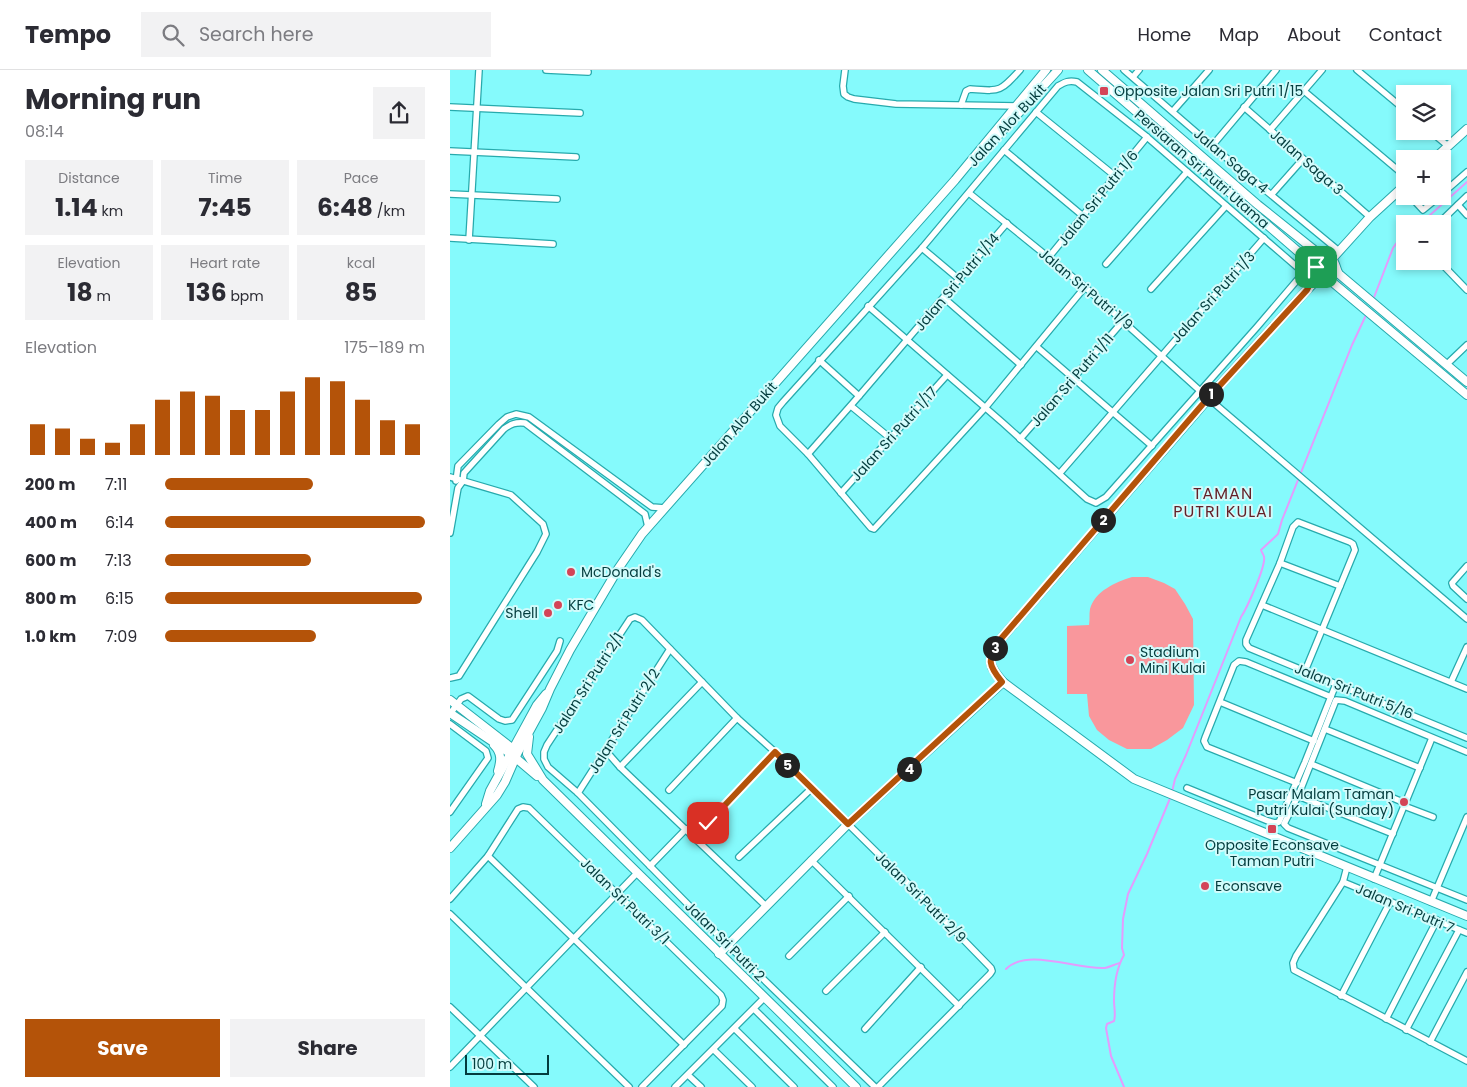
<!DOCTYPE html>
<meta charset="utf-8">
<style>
:root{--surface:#fff;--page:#f2f2f3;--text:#2b2b33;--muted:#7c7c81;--line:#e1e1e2;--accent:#b45309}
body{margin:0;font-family:Poppins,sans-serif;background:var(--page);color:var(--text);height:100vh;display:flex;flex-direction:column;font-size:19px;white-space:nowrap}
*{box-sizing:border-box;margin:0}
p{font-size:16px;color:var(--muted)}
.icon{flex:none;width:28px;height:28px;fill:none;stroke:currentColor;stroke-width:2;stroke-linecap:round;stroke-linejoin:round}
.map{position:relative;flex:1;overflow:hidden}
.details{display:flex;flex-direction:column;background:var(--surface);width:450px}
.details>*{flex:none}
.buttons{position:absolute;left:946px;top:15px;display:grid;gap:10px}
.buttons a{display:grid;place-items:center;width:55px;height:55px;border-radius:0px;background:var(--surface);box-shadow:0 2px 8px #0003;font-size:25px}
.scale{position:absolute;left:15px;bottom:12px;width:84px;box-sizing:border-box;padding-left:5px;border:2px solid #033c3d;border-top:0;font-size:14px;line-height:18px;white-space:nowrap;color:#033c3d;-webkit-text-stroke:4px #d1fbfb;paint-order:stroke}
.pin{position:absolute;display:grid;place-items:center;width:42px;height:42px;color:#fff;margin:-21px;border-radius:10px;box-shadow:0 2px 8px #0006}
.km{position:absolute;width:25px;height:25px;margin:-12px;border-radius:50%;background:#222;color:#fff;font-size:14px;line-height:25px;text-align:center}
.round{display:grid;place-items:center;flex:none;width:52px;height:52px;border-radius:0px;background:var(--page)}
.overview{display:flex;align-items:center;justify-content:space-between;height:85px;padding:0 25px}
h1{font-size:28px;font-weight:700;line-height:38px}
.stats{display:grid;grid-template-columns:repeat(3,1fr);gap:8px;height:85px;padding:5px 25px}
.stats div{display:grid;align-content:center;border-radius:0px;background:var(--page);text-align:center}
.stats b{font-size:25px;font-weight:700}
.stats small{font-size:14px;font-weight:400}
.stats p{font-size:14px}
.chart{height:140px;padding:10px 25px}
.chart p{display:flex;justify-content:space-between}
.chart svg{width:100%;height:90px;margin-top:5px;stroke:var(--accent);stroke-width:6}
.action{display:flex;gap:10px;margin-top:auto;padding:10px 25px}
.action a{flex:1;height:58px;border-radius:0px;background:var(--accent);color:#fff;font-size:20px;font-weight:700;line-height:58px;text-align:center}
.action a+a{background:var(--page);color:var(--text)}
ul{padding:0 25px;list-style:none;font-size:16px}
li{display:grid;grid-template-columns:80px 60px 1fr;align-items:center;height:38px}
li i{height:12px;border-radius:6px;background:var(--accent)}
header{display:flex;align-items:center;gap:30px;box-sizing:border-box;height:70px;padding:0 25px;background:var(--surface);border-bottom:1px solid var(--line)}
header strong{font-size:24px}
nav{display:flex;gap:28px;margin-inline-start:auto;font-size:18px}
.search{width:350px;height:45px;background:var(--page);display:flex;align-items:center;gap:12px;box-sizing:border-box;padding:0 18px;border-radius:0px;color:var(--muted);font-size:19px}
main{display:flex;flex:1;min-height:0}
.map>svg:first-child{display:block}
.green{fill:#f9979c}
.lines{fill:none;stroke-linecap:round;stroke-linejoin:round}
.stream{stroke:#e49cfd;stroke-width:2}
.street-casing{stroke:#27aaad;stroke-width:8}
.secondary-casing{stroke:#27aaad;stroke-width:10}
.street{stroke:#fff;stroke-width:5.5}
.secondary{stroke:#fff;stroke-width:8}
.route-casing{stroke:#fff;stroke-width:10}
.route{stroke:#b45309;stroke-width:6}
.poi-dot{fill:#d44457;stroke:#d1fbfb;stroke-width:2}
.labels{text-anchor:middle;stroke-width:4;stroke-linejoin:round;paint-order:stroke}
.poi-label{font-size:14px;fill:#033c3d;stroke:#d1fbfb;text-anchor:start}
.street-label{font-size:14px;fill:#033c3d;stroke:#d1fbfb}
.quarter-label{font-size:16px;letter-spacing:1px;fill:#641f27;stroke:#d1fbfb}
</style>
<header>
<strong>Tempo</strong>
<div class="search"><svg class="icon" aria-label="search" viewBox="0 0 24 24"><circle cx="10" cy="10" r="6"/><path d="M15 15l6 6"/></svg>Search here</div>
<nav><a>Home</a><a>Map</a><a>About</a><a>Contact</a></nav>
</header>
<main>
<section class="details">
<div class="overview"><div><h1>Morning run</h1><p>08:14</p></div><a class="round"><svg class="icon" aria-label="share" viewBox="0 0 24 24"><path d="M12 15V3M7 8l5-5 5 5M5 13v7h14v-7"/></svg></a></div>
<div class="stats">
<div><p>Distance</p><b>1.14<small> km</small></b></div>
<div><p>Time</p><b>7:45</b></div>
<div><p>Pace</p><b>6:48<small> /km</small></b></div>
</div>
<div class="stats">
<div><p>Elevation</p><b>18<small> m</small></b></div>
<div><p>Heart rate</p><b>136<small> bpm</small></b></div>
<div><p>kcal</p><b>85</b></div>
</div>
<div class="chart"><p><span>Elevation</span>175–189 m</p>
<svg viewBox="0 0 160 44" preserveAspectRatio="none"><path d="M5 44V29M15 44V31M25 44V36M35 44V38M45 44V29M55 44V17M65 44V13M75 44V15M85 44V22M95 44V22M105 44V13M115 44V6M125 44V8M135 44V17M145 44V27M155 44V29"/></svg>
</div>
<ul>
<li><b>200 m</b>7:11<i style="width:57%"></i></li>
<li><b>400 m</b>6:14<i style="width:100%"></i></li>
<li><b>600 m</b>7:13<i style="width:56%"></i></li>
<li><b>800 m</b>6:15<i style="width:99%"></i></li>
<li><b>1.0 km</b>7:09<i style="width:58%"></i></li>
</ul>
<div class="action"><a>Save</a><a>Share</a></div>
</section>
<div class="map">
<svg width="1017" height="1017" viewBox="0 0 1017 1017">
<rect width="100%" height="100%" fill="#85fafc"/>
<path class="green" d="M682 507H698L714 513 725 519 735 534 743 549 744 635 733 658 717 670 701 679H677L659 670 647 660 639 646 637 624H617V556L639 555C640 550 639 544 640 539 645 521 666 512 682 507Z"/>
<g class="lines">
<g class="stream">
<polyline points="970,154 1017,112"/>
<polyline points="923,230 943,178 948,171 955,165"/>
<path d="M722 722 725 709 736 685 791 547C797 538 816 496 814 487 814 485 812 483 811 480L828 464 832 450 902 275 917 243"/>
<path d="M556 899C577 877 627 900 655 898 660 897 665 894 670 893"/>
<path d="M674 1017 661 986 656 958 657 954 664 951C666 944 664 938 664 931 664 916 666 899 674 885L672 878 673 849 678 824 697 784 721 726"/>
</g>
<defs>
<g id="street">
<polyline points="96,0 138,2"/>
<polyline points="395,0 393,16 394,24 398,27 404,29 446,34 568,36"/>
<polyline points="674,0 762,76 889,181"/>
<polyline points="907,0 955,40"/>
<polyline points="683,7 689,0"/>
<polyline points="854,21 955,106"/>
<path d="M511 35 516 21 520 19C550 21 549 23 570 0"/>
<polyline points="0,37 130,43"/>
<polyline points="794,37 920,147"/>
<polyline points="723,41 759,0"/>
<polyline points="586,42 665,106"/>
<polyline points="820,60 872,0"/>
<polyline points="980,61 998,76"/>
<polyline points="762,76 826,0"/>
<polyline points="554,80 633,146"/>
<polyline points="0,81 126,87"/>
<polyline points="519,123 635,217 758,328 1017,549"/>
<polyline points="0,124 107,129"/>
<polyline points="822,124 853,89"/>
<polyline points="992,124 1017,102"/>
<polyline points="960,126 973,140 990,126"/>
<polyline points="1008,135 1017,145"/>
<polyline points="988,154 1017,126"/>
<polyline points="0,168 103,174"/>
<polyline points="19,170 29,0"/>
<polyline points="472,178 510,210"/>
<polyline points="599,187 697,67"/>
<polyline points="989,191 1017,220"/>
<polyline points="656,194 737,102"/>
<path d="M635 217 535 338 424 459 421 458 358 384 330 356 326 345 328 338 333 332 472 178 608 16C615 12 619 10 627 12L697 67 862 210"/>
<polyline points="701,219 776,136"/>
<polyline points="494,228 571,295"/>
<polyline points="418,236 553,353 637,429 646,433 656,427 807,257 854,202"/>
<polyline points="587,277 702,376"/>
<polyline points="369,290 409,326"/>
<polyline points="996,295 1017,275"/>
<polyline points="401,336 440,368"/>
<polyline points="570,369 674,250"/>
<polyline points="358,384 409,326 557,153"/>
<polyline points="610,403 814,168"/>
<polyline points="0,407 61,425 93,454 96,464 87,482 9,606 0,608"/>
<polyline points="6,411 8,396 49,354 57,347 66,344 79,347 202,437 215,438"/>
<polyline points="391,423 497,305"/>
<path d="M0 463 8 418 13 411 14 403 54 359C61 354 65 352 75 353L195 444 198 457"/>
<polyline points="830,493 890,516"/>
<polyline points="1017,496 1002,513 1003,516 1017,529"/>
<polyline points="812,535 1017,619"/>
<polyline points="855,601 905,480 903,474 900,472 848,452 843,457 830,493 796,570 796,574 799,578 1017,668"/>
<polyline points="1001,612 1017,577"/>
<polyline points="770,632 864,671"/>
<polyline points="0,644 11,629 18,626 49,649 55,651 62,650 107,581 110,571"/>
<polyline points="0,654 36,681 38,688 0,742"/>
<polyline points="875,659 970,698"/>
<polyline points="156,681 170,697 316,836"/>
<polyline points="1017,682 895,631 886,630 848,726 834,754 838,758 1017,830"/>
<polyline points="861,694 955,733"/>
<polyline points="170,697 252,612"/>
<polyline points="847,713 757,677 754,671 755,668 784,595 789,591 796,592 881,627"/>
<polyline points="737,718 818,751 825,753 829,752 855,692 886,614"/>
<polyline points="219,720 287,648"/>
<polyline points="128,723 220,579"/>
<polyline points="848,726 943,764"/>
<polyline points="954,736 983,747"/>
<polyline points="258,753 325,682"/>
<polyline points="38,786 234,975"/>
<polyline points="289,787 361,719"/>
<polyline points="361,790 509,936"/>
<polyline points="200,796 236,759"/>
<polyline points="897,797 893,812 846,886 843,893 844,900 1017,991"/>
<polyline points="924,809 982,668"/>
<polyline points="893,812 1017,863"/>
<polyline points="0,829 38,786 68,739 73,737 79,738 271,925 273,930 272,936 192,1017"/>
<polyline points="981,832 1017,747"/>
<polyline points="0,844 179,1017"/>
<polyline points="339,886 399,826"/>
<polyline points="376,921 435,862"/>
<polyline points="891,926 940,832"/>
<polyline points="0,937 84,1017"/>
<polyline points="304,939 383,1017"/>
<polyline points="936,949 987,850"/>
<polyline points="285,959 344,1017"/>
<polyline points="415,959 471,897"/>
<polyline points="956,960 1009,860"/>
<polyline points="980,972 1017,902"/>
<polyline points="264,980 302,1017"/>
<polyline points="0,997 187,803"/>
<polyline points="238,1005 251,1017"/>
<polyline points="225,1017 314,928"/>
<polyline points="425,1017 278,875 128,723 98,697 94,689 94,682 97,675 180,549 185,547 192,550 287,648 325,682 470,825 541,898 542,901 540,904 428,1017"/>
</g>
<g id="secondary">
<polyline points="638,0 866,197"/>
<polyline points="652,0 808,135 873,187"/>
<polyline points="533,82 608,0"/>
<polyline points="984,89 1017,59"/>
<polyline points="882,189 920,147 955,115"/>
<path d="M886 197 884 203 875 206 870 204C862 194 872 181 882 189 886 193 886 200 889 204L1017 312"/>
<path d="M872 205 857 220 770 315 549 571C537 591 538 595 553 612L684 709 1017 846"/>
<polyline points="875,206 1017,325"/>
<polyline points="0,630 67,682"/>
<polyline points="0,643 61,684 87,706"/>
<polyline points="79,667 77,684 93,710 406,1017"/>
<path d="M44 675C52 683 51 691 48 701"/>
<polyline points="36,734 40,721 87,635 96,624"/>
<polyline points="0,778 47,725 55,712 68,682 92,638 100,619 120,580 168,499 192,464 505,110 596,0"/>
<polyline points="269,884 398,754 553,612"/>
</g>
</defs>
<use href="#street" class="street-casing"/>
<use href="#secondary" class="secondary-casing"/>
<use href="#street" class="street"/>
<use href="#secondary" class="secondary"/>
</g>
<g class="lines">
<defs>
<path id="route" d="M258 753 325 682 398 754 552 612C538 595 537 590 549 571L752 335 857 220 867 200 866 197"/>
</defs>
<use href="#route" class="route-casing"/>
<use href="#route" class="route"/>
</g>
<g class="poi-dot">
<rect x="649" y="16" width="10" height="10" rx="2.5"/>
<circle cx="121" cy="502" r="5"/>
<circle cx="108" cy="535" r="5"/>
<circle cx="98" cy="543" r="5"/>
<circle cx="680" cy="590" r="5"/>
<circle cx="954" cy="732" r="5"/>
<rect x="817" y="754" width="10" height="10" rx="2.5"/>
<circle cx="755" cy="816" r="5"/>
</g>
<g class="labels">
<g class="poi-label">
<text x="664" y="26">Opposite Jalan Sri Putri 1/15</text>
<text x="131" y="507">McDonald's</text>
<text x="118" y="540">KFC</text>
<text x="88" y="548" text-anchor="end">Shell</text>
<text x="690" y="587">Stadium<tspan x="690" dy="16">Mini Kulai</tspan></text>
<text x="944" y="729" text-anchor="end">Pasar Malam Taman<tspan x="944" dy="16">Putri Kulai (Sunday)</tspan></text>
<text x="822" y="780" text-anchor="middle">Opposite Econsave<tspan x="822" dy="16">Taman Putri</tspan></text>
<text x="765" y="821">Econsave</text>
</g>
<g class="street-label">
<text transform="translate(557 55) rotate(-47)" y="5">Jalan Alor Bukit</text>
<text transform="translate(781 91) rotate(40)" y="5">Jalan Saga 4</text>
<text transform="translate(857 92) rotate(41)" y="5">Jalan Saga 3</text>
<text transform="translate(752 99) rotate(41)" y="5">Persiaran Sri Putri Utama</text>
<text transform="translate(648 128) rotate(-51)" y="5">Jalan Sri Putri 1/6</text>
<text transform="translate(507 212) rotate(-50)" y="5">Jalan Sri Putri 1/14</text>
<text transform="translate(636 219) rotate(40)" y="5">Jalan Sri Putri 1/9</text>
<text transform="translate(763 227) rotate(-48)" y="5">Jalan Sri Putri 1/3</text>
<text transform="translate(622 310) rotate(-49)" y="5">Jalan Sri Putri 1/11</text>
<text transform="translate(289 354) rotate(-49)" y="5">Jalan Alor Bukit</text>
<text transform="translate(444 364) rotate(-48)" y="5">Jalan Sri Putri 1/17</text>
<text transform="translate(138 613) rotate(-57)" y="5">Jalan Sri Putri 2/1</text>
<text transform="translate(904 621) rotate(22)" y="5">Jalan Sri Putri 5/16</text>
<text transform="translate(174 651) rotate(-58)" y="5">Jalan Sri Putri 2/2</text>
<text transform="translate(471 827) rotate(45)" y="5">Jalan Sri Putri 2/9</text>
<text transform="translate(175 831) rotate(44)" y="5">Jalan Sri Putri 3/1</text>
<text transform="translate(955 838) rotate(23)" y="5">Jalan Sri Putri 7</text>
<text transform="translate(275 871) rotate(45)" y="5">Jalan Sri Putri 2</text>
</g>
<g class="quarter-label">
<text x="773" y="429">TAMAN<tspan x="773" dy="18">PUTRI KULAI</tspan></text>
</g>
</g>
</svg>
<div class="buttons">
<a><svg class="icon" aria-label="layers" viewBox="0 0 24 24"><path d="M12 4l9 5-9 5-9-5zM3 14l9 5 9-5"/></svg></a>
<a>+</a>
<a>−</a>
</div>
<div class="scale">100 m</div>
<div class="pin" style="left:866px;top:197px;background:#1e9e55"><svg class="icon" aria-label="arrive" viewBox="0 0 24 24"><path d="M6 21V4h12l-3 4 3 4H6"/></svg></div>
<div class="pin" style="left:258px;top:753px;background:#d93025"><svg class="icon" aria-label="check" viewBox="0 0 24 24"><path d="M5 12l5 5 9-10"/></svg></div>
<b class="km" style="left:761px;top:324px">1</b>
<b class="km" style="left:653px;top:450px">2</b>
<b class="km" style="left:545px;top:578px">3</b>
<b class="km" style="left:459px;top:699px">4</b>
<b class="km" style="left:337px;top:695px">5</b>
</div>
</main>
